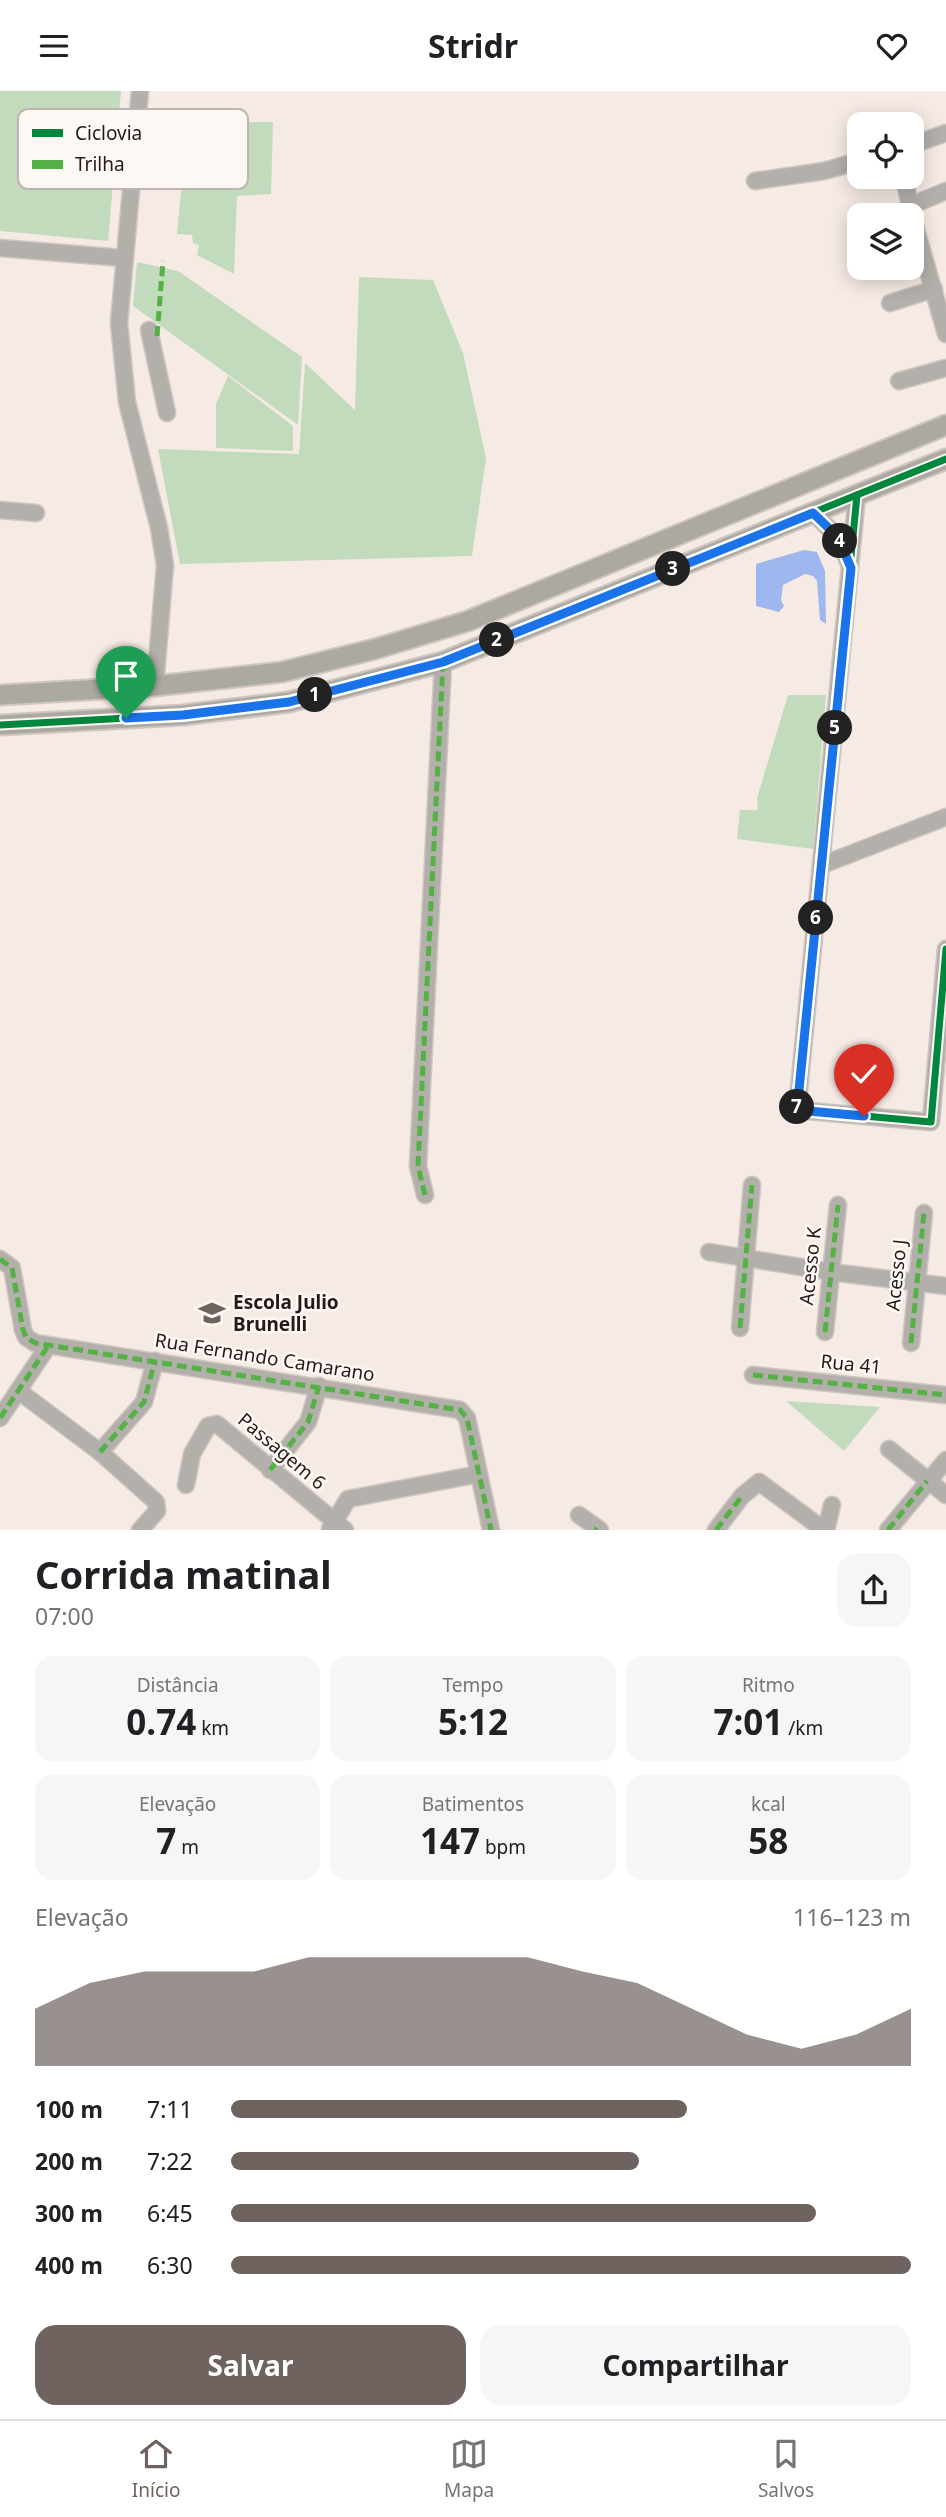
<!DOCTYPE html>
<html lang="pt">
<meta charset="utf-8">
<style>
:root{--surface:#fff;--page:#f6f6f6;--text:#202124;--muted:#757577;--line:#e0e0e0;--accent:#6e635e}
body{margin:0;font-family:"Noto Sans",sans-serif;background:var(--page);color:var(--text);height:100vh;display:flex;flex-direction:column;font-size:26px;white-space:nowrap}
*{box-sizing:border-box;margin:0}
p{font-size:23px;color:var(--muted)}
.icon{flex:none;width:38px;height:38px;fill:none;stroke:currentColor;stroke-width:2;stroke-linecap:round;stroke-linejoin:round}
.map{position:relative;height:1439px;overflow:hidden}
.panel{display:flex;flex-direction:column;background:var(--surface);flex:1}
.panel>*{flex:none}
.tools{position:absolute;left:847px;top:21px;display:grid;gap:14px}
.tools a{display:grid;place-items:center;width:77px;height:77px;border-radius:14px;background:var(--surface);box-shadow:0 4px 18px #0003;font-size:35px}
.pin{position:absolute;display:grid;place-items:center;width:60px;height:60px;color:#fff;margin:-72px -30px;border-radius:50% 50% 50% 0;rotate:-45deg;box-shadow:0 0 7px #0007}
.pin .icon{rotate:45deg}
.km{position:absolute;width:35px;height:35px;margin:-18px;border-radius:50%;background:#222;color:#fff;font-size:19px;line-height:35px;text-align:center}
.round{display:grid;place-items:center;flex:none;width:74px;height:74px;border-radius:21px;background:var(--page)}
.overview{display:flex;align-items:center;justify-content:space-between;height:119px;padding:0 35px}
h1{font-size:38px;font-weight:700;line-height:52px}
.stats{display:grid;grid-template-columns:repeat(3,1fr);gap:10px;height:119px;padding:7px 35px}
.stats div{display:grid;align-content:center;border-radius:18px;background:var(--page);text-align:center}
.stats b{font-size:35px;font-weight:700}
.stats small{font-size:19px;font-weight:400}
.stats p{font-size:19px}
.chart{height:196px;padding:14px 35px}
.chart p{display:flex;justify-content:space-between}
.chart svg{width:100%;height:126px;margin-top:7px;fill:var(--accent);opacity:.7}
.cta{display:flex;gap:14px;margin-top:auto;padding:14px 35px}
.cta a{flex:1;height:80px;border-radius:21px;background:var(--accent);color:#fff;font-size:28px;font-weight:700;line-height:80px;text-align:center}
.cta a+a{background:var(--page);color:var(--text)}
ul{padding:0 35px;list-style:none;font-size:23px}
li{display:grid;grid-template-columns:112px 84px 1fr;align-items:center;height:52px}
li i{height:18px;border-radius:9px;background:var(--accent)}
header{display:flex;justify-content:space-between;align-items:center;height:91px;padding:0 35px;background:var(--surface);font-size:32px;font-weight:700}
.tab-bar{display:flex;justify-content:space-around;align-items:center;height:98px;border-top:2px solid var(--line);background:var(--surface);font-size:19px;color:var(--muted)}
.tab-bar a{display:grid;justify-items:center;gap:4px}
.tab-bar .on{color:var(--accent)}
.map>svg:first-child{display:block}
.green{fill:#c2dbbd}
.water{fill:#9eb7ee}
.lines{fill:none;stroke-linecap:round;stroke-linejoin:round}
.minor-casing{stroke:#cfc5c1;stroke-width:19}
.major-casing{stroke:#cfc5c1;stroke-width:23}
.minor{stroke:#b3b0ac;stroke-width:16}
.major{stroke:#aca9a3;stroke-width:19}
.quiet{stroke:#55b145;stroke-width:5;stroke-dasharray:10 5;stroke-linecap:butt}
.cycleway-casing{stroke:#fef8f5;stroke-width:11}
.cycleway{stroke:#00873e;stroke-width:7}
.route-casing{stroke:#fff;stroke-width:14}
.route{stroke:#1a73e8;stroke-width:9}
.labels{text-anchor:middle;stroke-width:5;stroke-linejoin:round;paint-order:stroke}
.street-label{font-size:19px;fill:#241a16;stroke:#fef8f5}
.poi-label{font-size:19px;font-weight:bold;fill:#241a16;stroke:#fef8f5;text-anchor:start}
.key{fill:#fef8f5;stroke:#bdb5b2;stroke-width:2}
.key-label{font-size:19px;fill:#241a16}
</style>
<header><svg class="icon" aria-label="menu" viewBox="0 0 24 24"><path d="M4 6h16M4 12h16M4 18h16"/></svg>Stridr<svg class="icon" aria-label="heart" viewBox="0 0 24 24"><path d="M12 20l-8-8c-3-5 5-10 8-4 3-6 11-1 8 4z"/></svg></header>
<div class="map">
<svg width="946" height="1439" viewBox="0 0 946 1439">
<rect width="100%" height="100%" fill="#f6eae4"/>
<g class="green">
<polygon points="0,0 121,0 108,150 0,140"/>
<polygon points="208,23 226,31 273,31 271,103 237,105 234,183 197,164 199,154 193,152 192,144 177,143 182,90 204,88"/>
<polygon points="137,171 178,180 302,266 298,334 133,215"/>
<polygon points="359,186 433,189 463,262 486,367 472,465 180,473 158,358 299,363 305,272 355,319"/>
<polygon points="228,285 293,335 293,360 216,357 216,313"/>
<polygon points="788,604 826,604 813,758 737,748 740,719 758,719 757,707"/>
<polygon points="786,1310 880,1316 844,1360"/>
</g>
<polygon class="water" points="804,459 817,461 825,480 826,533 820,529 817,490 813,485 805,483 783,494 781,509 784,515 779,521 756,515 756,473"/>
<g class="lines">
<defs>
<g id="minor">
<polyline points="140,0 119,232 127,311 159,437 165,474 155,595"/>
<polyline points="912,54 946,42"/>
<polyline points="904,86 912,124"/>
<polyline points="755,90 824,80 859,70"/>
<polyline points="910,115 946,100"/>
<polyline points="912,125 946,243"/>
<polyline points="0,157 123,167"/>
<polyline points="890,212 934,198"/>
<polyline points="149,239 167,322"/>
<polyline points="899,290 946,277"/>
<polyline points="857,404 797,1019 931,1031 946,858"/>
<polyline points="0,419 36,422"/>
<polyline points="813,422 838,446 850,475"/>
<polyline points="822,774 946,726"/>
<polyline points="425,1104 418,1075 443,571"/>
<polyline points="709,1161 831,1181 946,1195"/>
<polyline points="0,1168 12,1177 23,1239 26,1246 35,1252 460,1319 467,1327 491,1439"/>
<polyline points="740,1237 752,1094"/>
<polyline points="825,1241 838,1114"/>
<polyline points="911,1252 924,1122"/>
<polyline points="753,1284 946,1304"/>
<polyline points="20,1301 100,1361 156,1411 157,1420 140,1439"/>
<polyline points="0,1327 48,1255"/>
<polyline points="889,1358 946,1404"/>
<polyline points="100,1361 144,1311 155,1270"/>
<polyline points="270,1379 308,1331 319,1295"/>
<polyline points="186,1394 192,1363 208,1335 217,1333 345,1439"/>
<polyline points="579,1424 600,1439"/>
<polyline points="330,1438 348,1408 479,1383"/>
<polyline points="716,1439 742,1405 759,1391 824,1439"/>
<polyline points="826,1439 832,1414"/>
<polyline points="888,1439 946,1369"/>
</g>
<g id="major">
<polyline points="0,604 155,595 282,581 375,558 468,530 946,334"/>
<polyline points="0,634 183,624 289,611 443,571 946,368"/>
</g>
</defs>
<use href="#minor" class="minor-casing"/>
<use href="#major" class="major-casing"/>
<use href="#minor" class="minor"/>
<use href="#major" class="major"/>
<g class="quiet">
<polyline points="157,245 163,170"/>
<polyline points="425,1104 418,1075 443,571"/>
<polyline points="0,1168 12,1177 23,1239 26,1246 35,1252 460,1319 467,1327 491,1439"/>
<polyline points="740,1237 752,1094"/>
<polyline points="825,1241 838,1114"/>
<polyline points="911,1252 924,1122"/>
<polyline points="753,1284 946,1304"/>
<polyline points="0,1327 48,1255"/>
<polyline points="100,1361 144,1311 155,1270"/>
<polyline points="270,1379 308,1331 319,1295"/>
<polyline points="595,1439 597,1437"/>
<polyline points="716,1439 742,1405"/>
<polyline points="888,1439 927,1390"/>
</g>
<defs>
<g id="cycleway">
<polyline points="857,404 797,1019 931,1031 946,858"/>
<polyline points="0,634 183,624 289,611 443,571 946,368"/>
</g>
</defs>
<use href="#cycleway" class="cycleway-casing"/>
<use href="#cycleway" class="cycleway"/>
</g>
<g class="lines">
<defs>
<polyline id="route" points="126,627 183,624 289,611 443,571 813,422 838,446 851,477 797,1019 864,1025"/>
</defs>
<use href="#route" class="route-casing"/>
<use href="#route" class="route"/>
</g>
<defs>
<symbol id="school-bare" viewBox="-9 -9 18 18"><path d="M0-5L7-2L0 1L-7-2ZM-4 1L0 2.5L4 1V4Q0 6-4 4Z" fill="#6e635e" stroke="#fef8f5" stroke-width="2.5" paint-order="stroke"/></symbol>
</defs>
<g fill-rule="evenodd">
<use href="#school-bare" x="193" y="1203" width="38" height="38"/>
</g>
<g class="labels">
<g class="street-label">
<text transform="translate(810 1175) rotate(-84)" y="7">Acesso K</text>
<text transform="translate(896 1184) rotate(-84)" y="7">Acesso J</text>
<text transform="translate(265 1266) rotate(9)" y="7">Rua Fernando Camarano</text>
<text transform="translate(851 1273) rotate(6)" y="7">Rua 41</text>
<text transform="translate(282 1360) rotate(40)" y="7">Passagem 6</text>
</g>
<g class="poi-label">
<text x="233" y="1218">Escola Julio<tspan x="233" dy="22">Brunelli</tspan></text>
</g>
</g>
<rect x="18" y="18" width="230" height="80" rx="10" class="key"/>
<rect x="32" y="38" width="31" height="8" fill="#00873e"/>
<rect x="32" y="69" width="31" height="9" fill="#55b145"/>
<g class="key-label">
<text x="75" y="49">Ciclovia</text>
<text x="75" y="80">Trilha</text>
</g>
</svg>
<div class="tools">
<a><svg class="icon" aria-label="locate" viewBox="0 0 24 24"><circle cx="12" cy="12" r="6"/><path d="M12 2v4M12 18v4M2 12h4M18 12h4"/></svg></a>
<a><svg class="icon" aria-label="layers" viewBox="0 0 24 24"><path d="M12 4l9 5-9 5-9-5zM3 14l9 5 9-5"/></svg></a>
</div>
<div class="pin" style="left:126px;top:627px;background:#1e9e55"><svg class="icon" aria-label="arrive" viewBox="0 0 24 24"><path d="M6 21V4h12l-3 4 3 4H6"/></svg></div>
<div class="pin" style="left:864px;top:1025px;background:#d93025"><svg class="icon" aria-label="check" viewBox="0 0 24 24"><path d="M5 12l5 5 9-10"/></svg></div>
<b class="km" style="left:315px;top:604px">1</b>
<b class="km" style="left:497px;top:549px">2</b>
<b class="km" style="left:673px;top:478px">3</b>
<b class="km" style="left:840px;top:450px">4</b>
<b class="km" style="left:835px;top:637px">5</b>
<b class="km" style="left:816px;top:827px">6</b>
<b class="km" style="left:797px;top:1016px">7</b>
</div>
<section class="panel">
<div class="overview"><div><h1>Corrida matinal</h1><p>07:00</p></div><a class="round"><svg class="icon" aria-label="share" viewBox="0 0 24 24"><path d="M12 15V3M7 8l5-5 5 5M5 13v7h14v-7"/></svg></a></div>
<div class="stats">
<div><p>Distância</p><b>0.74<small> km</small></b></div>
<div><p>Tempo</p><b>5:12</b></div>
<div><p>Ritmo</p><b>7:01<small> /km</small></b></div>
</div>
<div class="stats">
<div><p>Elevação</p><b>7<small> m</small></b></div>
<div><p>Batimentos</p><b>147<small> bpm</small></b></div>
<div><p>kcal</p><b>58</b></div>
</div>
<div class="chart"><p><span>Elevação</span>116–123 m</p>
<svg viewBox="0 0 160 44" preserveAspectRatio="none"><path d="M0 44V24L10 15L20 11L30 11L40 11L50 6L60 6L70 6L80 6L90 6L100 11L110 15L120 24L130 33L140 38L150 33L160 24V44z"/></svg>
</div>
<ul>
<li><b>100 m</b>7:11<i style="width:67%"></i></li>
<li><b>200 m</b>7:22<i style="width:60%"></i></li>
<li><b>300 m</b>6:45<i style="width:86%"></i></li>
<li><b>400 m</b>6:30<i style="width:100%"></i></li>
</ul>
<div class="cta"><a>Salvar</a><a>Compartilhar</a></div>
</section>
<nav class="tab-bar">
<a class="on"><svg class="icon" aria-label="home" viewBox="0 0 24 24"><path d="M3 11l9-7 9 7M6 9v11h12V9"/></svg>Início</a>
<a><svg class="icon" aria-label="map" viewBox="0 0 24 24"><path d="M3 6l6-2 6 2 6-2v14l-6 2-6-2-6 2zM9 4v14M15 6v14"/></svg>Mapa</a>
<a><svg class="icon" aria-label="saved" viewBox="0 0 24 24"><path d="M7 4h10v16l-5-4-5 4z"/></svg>Salvos</a>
</nav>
